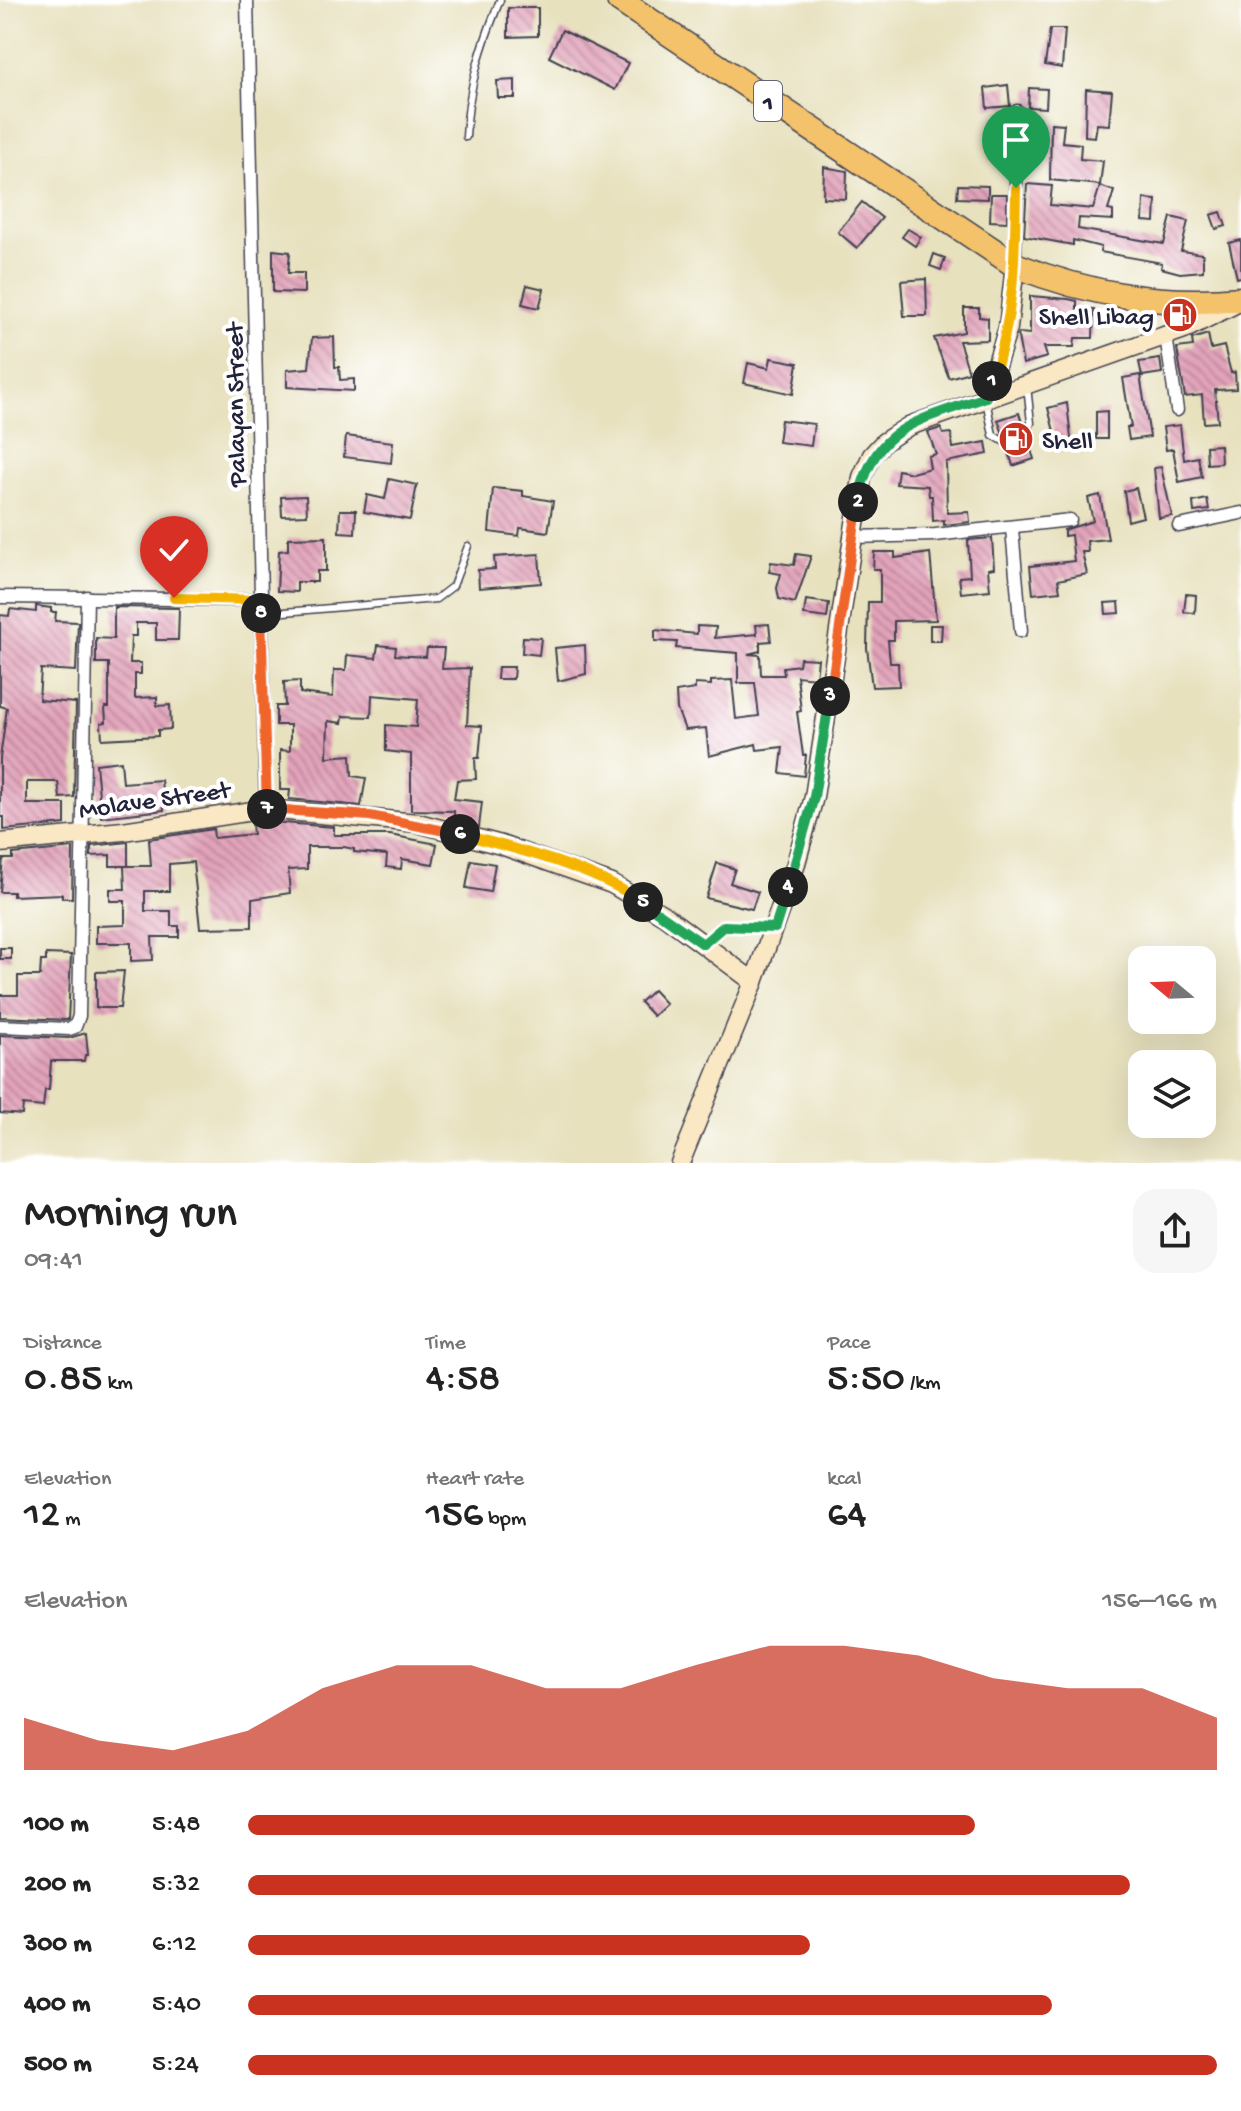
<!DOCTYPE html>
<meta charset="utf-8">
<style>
:root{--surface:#fff;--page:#f6f6f6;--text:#222;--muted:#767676;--accent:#c8321e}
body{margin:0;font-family:"Gochi Hand",sans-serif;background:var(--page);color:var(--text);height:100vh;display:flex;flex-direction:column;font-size:30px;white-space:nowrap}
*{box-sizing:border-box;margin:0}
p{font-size:26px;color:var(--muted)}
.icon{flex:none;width:44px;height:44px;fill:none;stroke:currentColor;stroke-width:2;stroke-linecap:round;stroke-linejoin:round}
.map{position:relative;height:1163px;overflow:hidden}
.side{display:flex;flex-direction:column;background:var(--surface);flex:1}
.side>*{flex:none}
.needle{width:52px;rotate:289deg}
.tools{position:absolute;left:1128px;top:946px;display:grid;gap:16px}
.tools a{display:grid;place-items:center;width:88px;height:88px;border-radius:16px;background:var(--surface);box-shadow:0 8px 32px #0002;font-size:40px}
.pin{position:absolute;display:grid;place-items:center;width:68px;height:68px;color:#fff;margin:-82px -34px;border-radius:50% 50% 50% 0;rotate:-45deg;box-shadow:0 0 8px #0007}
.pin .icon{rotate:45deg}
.km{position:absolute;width:40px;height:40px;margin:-20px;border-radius:50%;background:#222;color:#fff;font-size:22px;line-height:40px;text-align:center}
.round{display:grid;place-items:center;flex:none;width:84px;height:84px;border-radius:24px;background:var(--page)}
.headline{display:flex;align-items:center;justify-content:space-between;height:136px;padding:0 24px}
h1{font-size:44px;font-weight:600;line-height:60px}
.figures{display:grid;grid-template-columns:repeat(3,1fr);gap:12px;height:136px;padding:8px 24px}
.figures div{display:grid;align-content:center}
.figures b{font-size:40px;font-weight:600}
.figures small{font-size:22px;font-weight:400}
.figures p{font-size:22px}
.chart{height:224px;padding:16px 24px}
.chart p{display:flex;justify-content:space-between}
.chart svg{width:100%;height:144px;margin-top:8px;fill:var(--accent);opacity:.7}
ul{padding:0 24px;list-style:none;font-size:26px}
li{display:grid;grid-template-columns:128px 96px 1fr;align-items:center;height:60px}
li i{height:20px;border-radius:10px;background:var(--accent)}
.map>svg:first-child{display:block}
.building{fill:url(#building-back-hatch)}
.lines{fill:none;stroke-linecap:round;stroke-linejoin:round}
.lane-casing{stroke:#403f4f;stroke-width:9}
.street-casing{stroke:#403f4f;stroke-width:15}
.secondary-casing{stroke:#403f4f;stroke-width:21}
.highway-casing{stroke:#403f4f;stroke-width:27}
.lane{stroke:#fff;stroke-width:6}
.street{stroke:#fff;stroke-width:12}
.secondary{stroke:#fae7c3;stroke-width:18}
.highway{stroke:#f3c26a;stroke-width:24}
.split-1-casing{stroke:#fff;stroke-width:16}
.split-2-casing{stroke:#fff;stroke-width:16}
.split-3-casing{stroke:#fff;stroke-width:16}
.split-4-casing{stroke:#fff;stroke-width:16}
.split-5-casing{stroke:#fff;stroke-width:16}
.split-6-casing{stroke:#fff;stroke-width:16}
.split-7-casing{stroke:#fff;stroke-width:16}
.split-8-casing{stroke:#fff;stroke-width:16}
.split-9-casing{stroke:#fff;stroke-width:16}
.split-1{stroke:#f5b400;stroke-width:10}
.split-2{stroke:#22a559;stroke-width:10}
.split-3{stroke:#f0652b;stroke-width:10}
.split-4{stroke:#22a559;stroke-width:10}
.split-5{stroke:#22a559;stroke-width:10}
.split-6{stroke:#f5b400;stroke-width:10}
.split-7{stroke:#f0652b;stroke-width:10}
.split-8{stroke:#f0652b;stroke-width:10}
.split-9{stroke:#f5b400;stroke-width:10}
.labels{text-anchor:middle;stroke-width:8;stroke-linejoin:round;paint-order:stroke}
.shield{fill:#fff;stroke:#646476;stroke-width:2}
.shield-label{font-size:24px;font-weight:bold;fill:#22223b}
.poi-label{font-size:26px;fill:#22223b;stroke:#fff;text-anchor:end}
.street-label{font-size:26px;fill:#22223b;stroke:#fff}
</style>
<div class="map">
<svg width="1241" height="1163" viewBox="0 0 1241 1163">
<defs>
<pattern id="building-back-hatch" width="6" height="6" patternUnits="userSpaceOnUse" patternTransform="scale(2)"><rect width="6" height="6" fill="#e2a3ba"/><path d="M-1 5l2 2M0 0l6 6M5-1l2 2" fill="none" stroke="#b78498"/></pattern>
</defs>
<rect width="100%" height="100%" fill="#fff"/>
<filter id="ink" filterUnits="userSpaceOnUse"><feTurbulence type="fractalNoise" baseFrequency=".0125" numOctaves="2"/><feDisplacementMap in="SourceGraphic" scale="16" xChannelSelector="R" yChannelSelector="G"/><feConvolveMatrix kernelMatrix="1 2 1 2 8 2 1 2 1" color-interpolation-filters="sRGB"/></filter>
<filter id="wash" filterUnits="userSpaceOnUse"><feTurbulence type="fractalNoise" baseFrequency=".006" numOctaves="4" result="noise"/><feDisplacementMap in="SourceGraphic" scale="32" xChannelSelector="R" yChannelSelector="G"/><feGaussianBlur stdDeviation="1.8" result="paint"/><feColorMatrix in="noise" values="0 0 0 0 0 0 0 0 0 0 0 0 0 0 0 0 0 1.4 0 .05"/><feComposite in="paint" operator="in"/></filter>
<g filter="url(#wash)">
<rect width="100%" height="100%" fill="#e7e1be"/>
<g id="blocks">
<g class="building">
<polygon points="508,8 538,8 538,36 508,37"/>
<polygon points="1050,29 1065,29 1062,68 1045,65"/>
<polygon points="562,30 628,63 615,90 549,57"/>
<polygon points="515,80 515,98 498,98 497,81"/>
<polygon points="1008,85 1010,106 987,108 985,88"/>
<polygon points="1029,88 1047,89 1046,108 1028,107"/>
<polygon points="1086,89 1112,91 1109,125 1097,124 1095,137 1085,136"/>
<polygon points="1051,123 1064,124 1062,142 1081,144 1080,159 1103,161 1100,185 1050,180"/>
<polygon points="824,167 847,171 846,199 823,198"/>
<polygon points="1027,184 1052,186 1050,205 1093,209 1100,186 1114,191 1108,210 1113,211 1113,220 1079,218 1078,229 1164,244 1171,217 1188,221 1181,251 1203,254 1203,271 1180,273 1161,268 1162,263 1100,252 1101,247 1073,240 1073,245 1024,236"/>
<polygon points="958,185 988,186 988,199 957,198"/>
<polygon points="991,194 1007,194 1007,222 990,221"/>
<polygon points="1144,199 1156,200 1155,222 1143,221"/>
<polygon points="862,202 882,218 857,248 838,232"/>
<polygon points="1221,212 1226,226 1216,229 1211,215"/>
<polygon points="908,229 921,237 915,246 902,237"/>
<polygon points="1241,240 1241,277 1237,278 1229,243"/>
<polygon points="273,250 290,252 288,273 304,273 304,293 273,292"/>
<polygon points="934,254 945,258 941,270 930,266"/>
<polygon points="926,279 927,316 904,316 901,281"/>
<polygon points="527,285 544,289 539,308 522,304"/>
<polygon points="1030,296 1068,299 1077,301 1077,309 1094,309 1093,338 1075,338 1074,347 1044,347 1047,357 1023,364 1018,337 1019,333 1030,334"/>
<polygon points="964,308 979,308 979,317 988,318 988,340 959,341 969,372 949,378 934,338 964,332"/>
<polygon points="1208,334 1211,349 1224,346 1231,373 1235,372 1236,389 1215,390 1218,422 1204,423 1202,395 1185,397 1177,348 1193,346 1192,339"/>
<polygon points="334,337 335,367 339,367 340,380 354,379 354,391 287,387 287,370 309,368 312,338"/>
<polygon points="771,358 798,363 793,394 744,383 748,363 769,368"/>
<polygon points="1160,359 1162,373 1142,376 1139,362"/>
<polygon points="1140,375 1150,437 1129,440 1127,427 1131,427 1123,378"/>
<polygon points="1067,403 1072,447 1059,451 1048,408"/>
<polygon points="1107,411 1107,439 1096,439 1096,412"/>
<polygon points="1019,413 1023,426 1020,437 1028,441 1034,459 1013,466 1008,449 1012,441 1003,434 998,420"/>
<polygon points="781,420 814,424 811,446 778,442"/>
<polygon points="1180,425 1184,460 1198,457 1202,477 1179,482 1173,449 1166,450 1163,427"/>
<polygon points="941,428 943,434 951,433 953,448 986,442 988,454 946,462 947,513 969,512 970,522 944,525 944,520 933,521 932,496 929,496 928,486 896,484 898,470 912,473 930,468 928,456 936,454 928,432"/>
<polygon points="346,436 393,442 391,463 344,457"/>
<polygon points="1220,445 1221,463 1207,464 1206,446"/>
<polygon points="1161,467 1172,516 1159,518 1154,468"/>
<polygon points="389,479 417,485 410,520 364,512 367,495 385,499"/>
<polygon points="493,488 523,491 523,496 553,501 548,532 520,528 519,536 489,532"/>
<polygon points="1136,488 1143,517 1128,521 1124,491"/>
<polygon points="1100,495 1108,539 1087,541 1088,552 1082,552 1087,574 1058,580 1060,591 1033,594 1030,566 1074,561 1071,535 1064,536 1064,530 1093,521 1088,498"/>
<polygon points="306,496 307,515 282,516 281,497"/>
<polygon points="1207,499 1209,510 1194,512 1193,502"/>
<polygon points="340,510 356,510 355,533 339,532"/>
<polygon points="326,537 326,571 317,571 317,582 297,582 297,592 277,591 279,551 288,550 288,538"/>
<polygon points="992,538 994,568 988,569 990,590 961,593 959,577 970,576 968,540"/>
<polygon points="874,552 895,552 895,558 930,553 936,620 894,621 894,640 888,640 890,663 898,663 899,686 872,687 867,648 868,602 880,602 880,569 873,569"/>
<polygon points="539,554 541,583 479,588 478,570 495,569 494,557"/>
<polygon points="796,554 811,556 795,603 779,599 777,588 781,574 769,572 771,562 794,565"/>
<polygon points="1186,594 1196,595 1195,613 1184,612"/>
<polygon points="806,600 829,603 827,618 804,615"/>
<polygon points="1119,602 1120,613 1106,614 1105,603"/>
<polygon points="36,606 51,608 51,612 56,612 55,621 78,622 76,671 41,669 39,700 76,703 74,797 60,798 58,782 27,782 27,804 65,804 65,824 4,830 4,817 0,817 0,758 7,708 0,706 0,615 9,616 10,609 36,612"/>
<polygon points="114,607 179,608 178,640 156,640 156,623 136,623 136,636 131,636 130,663 141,663 141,674 135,674 135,698 157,697 157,706 170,705 171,729 158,730 158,736 102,739 101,723 106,722 105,707 109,707 109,663 96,663 96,638 114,639"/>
<polygon points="769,624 771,641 760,642 760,651 748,654 760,655 761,675 784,675 783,667 799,665 800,658 818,659 816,678 797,676 801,711 797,712 803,755 806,755 804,776 780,773 783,747 757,750 756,744 709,756 706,728 685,730 677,709 676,692 695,689 695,684 711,685 711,681 732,680 736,719 759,716 755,683 738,683 738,653 676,648 677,642 655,641 655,630 697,634 697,626 716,627 715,638 757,634 756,625"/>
<polygon points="930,625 942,625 941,641 930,641"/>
<polygon points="523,637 541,638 539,655 522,653"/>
<polygon points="378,645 396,647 395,655 426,657 427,648 444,648 442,669 470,668 467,725 482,726 479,758 475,758 476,779 457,780 454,799 482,802 479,827 454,820 454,811 411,810 411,754 386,751 386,725 416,727 418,699 372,695 371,717 343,716 342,723 328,721 327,757 351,755 352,776 366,778 361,806 289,799 290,790 280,790 280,750 290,751 290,725 276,725 276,706 285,706 284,682 300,681 300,693 333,697 334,670 346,670 347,655 376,658"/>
<polygon points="585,645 586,674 558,681 555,648"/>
<polygon points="498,667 514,667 513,679 497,679"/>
<polygon points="121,761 123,783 161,780 164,810 101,817 96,764"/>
<polygon points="271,822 334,827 334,835 390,835 437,844 433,864 402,859 401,869 386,867 387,855 354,852 354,849 344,847 307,847 307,869 288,870 290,893 252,899 252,927 200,928 193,862 169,864 169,891 145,891 145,911 171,911 171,926 179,926 179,937 152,937 153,960 131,961 131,943 96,943 96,926 125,925 125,901 110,901 110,889 125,889 124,866 151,866 149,839 213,829 214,838 253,834 252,824"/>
<polygon points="128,842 128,866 110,866 110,855 91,856 91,846"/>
<polygon points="73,848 72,898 62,898 62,894 13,896 13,892 0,892 3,859 13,859 13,854"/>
<polygon points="471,860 495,864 490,892 466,888"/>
<polygon points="717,863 735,869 730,883 758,892 752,909 706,898"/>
<rect x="0" y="948" width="11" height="11"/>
<polygon points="46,954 71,955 68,1020 0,1017 0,995 18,995 18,976 40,976 41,961 46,961"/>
<polygon points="124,971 120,1008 96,1008 96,972"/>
<polygon points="653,990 666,1004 653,1016 640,1002"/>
<polygon points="86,1033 88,1055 85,1055 84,1061 51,1061 49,1090 45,1090 43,1107 23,1105 22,1115 0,1113 0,1035 69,1038"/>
</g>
</g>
</g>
<g filter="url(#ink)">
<use href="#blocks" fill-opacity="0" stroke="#403f4f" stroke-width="2"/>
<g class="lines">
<defs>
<g id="lane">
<path d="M466 137C468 87 481 47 500 0"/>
<polyline points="986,400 993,435 1006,443"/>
<polyline points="1026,435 1031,423 1027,386"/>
<polyline points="261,614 436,599 453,586 468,546"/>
<polyline points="705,942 724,926 771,928"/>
</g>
<g id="street">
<polyline points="247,0 266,809"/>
<polyline points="1015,263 1017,111"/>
<polyline points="1166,336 1177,410"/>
<polyline points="1179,526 1241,513"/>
<polyline points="1012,529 1021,631"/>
<polyline points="853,537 935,535 1070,520"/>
<polyline points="0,597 261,600"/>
<polyline points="0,1026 69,1029 75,1027 79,1016 87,597"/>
</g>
<g id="secondary">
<polyline points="986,397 1008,328 1015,265"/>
<polyline points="0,843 123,831 266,809 418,823 501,845 612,884 665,916 754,982"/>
<polyline points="680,1163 754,982 795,867 814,797 862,477 872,455 884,442 909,426 1187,328 1241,301"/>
</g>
<path id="highway" d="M619 0 1015 265C1090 295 1161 306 1241 299"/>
</defs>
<use href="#lane" class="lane-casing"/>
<use href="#street" class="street-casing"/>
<use href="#secondary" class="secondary-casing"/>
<use href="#highway" class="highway-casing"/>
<use href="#lane" class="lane"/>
<use href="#street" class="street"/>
<use href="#secondary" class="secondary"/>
<use href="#highway" class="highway"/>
</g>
</g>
<g class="lines" filter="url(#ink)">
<defs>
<path id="split-1" d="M992 381C1015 317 1015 255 1016 188"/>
<path id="split-2" d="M858 502C873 424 920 421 986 397L992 381"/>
<polyline id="split-3" points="830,696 858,502"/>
<polyline id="split-4" points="788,887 814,797 830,696"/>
<polyline id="split-5" points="643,902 703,944 724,926 775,928 788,887"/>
<path id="split-6" d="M460 834C522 850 589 867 643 902"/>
<polyline id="split-7" points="267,809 370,816 460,834"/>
<polyline id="split-8" points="261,613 267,809"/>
<polyline id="split-9" points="174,598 261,600 261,613"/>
</defs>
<use href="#split-1" class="split-1-casing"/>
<use href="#split-2" class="split-2-casing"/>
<use href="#split-3" class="split-3-casing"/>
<use href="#split-4" class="split-4-casing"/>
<use href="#split-5" class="split-5-casing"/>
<use href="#split-6" class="split-6-casing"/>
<use href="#split-7" class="split-7-casing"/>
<use href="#split-8" class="split-8-casing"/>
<use href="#split-9" class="split-9-casing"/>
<use href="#split-1" class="split-1"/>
<use href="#split-2" class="split-2"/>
<use href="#split-3" class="split-3"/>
<use href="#split-4" class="split-4"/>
<use href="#split-5" class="split-5"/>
<use href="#split-6" class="split-6"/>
<use href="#split-7" class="split-7"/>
<use href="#split-8" class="split-8"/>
<use href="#split-9" class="split-9"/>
</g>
<defs>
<symbol id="fuel-disc" viewBox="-11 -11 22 22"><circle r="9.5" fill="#c8321e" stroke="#fff"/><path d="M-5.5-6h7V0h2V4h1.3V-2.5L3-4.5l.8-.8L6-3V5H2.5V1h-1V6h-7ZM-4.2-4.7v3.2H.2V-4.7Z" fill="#fff"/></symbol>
</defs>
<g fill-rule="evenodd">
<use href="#fuel-disc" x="1160" y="295" width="40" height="40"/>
<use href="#fuel-disc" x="996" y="419" width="40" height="40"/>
</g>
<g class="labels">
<rect class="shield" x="754" y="81" width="28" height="40" rx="6"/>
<g class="shield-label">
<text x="768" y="109">1</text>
</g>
<g class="poi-label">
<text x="1154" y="324">Shell Libag</text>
<text x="1042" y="448" text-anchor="start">Shell</text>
</g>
<g class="street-label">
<text transform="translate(234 405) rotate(-91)" y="9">Palayan Street</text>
<text transform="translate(154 798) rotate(-8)" y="9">Molave Street</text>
</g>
</g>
</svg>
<div class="tools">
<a><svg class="needle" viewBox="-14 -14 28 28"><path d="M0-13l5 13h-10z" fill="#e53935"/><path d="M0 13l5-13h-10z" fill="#767676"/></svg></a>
<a><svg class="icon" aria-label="layers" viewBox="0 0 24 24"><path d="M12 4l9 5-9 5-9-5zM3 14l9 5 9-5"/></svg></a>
</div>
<div class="pin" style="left:1016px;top:188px;background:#1e9e55"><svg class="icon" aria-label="arrive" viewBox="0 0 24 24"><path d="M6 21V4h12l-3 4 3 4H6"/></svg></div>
<div class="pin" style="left:174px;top:598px;background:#d93025"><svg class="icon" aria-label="check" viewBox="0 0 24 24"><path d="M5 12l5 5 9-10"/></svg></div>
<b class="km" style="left:992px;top:381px">1</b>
<b class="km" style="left:858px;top:502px">2</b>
<b class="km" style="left:830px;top:696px">3</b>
<b class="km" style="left:788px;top:887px">4</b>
<b class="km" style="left:643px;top:902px">5</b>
<b class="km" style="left:460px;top:834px">6</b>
<b class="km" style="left:267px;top:809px">7</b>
<b class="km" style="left:261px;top:613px">8</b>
</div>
<section class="side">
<div class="headline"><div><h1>Morning run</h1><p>09:41</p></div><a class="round"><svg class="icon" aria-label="share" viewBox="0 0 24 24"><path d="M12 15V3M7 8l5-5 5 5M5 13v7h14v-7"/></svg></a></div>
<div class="figures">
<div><p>Distance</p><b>0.85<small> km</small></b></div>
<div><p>Time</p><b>4:58</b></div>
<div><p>Pace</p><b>5:50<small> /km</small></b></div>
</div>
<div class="figures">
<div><p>Elevation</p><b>12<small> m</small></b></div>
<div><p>Heart rate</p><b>156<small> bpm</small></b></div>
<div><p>kcal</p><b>64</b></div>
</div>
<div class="chart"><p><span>Elevation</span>156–166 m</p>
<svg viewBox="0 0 160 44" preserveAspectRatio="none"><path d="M0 44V28L10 35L20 38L30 32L40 19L50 12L60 12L70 19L80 19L90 12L100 6L110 6L120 9L130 16L140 19L150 19L160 28V44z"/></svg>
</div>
<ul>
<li><b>100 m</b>5:48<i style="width:75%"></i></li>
<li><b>200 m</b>5:32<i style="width:91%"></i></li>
<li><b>300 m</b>6:12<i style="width:58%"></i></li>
<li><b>400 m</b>5:40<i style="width:83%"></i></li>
<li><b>500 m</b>5:24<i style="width:100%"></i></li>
</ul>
</section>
